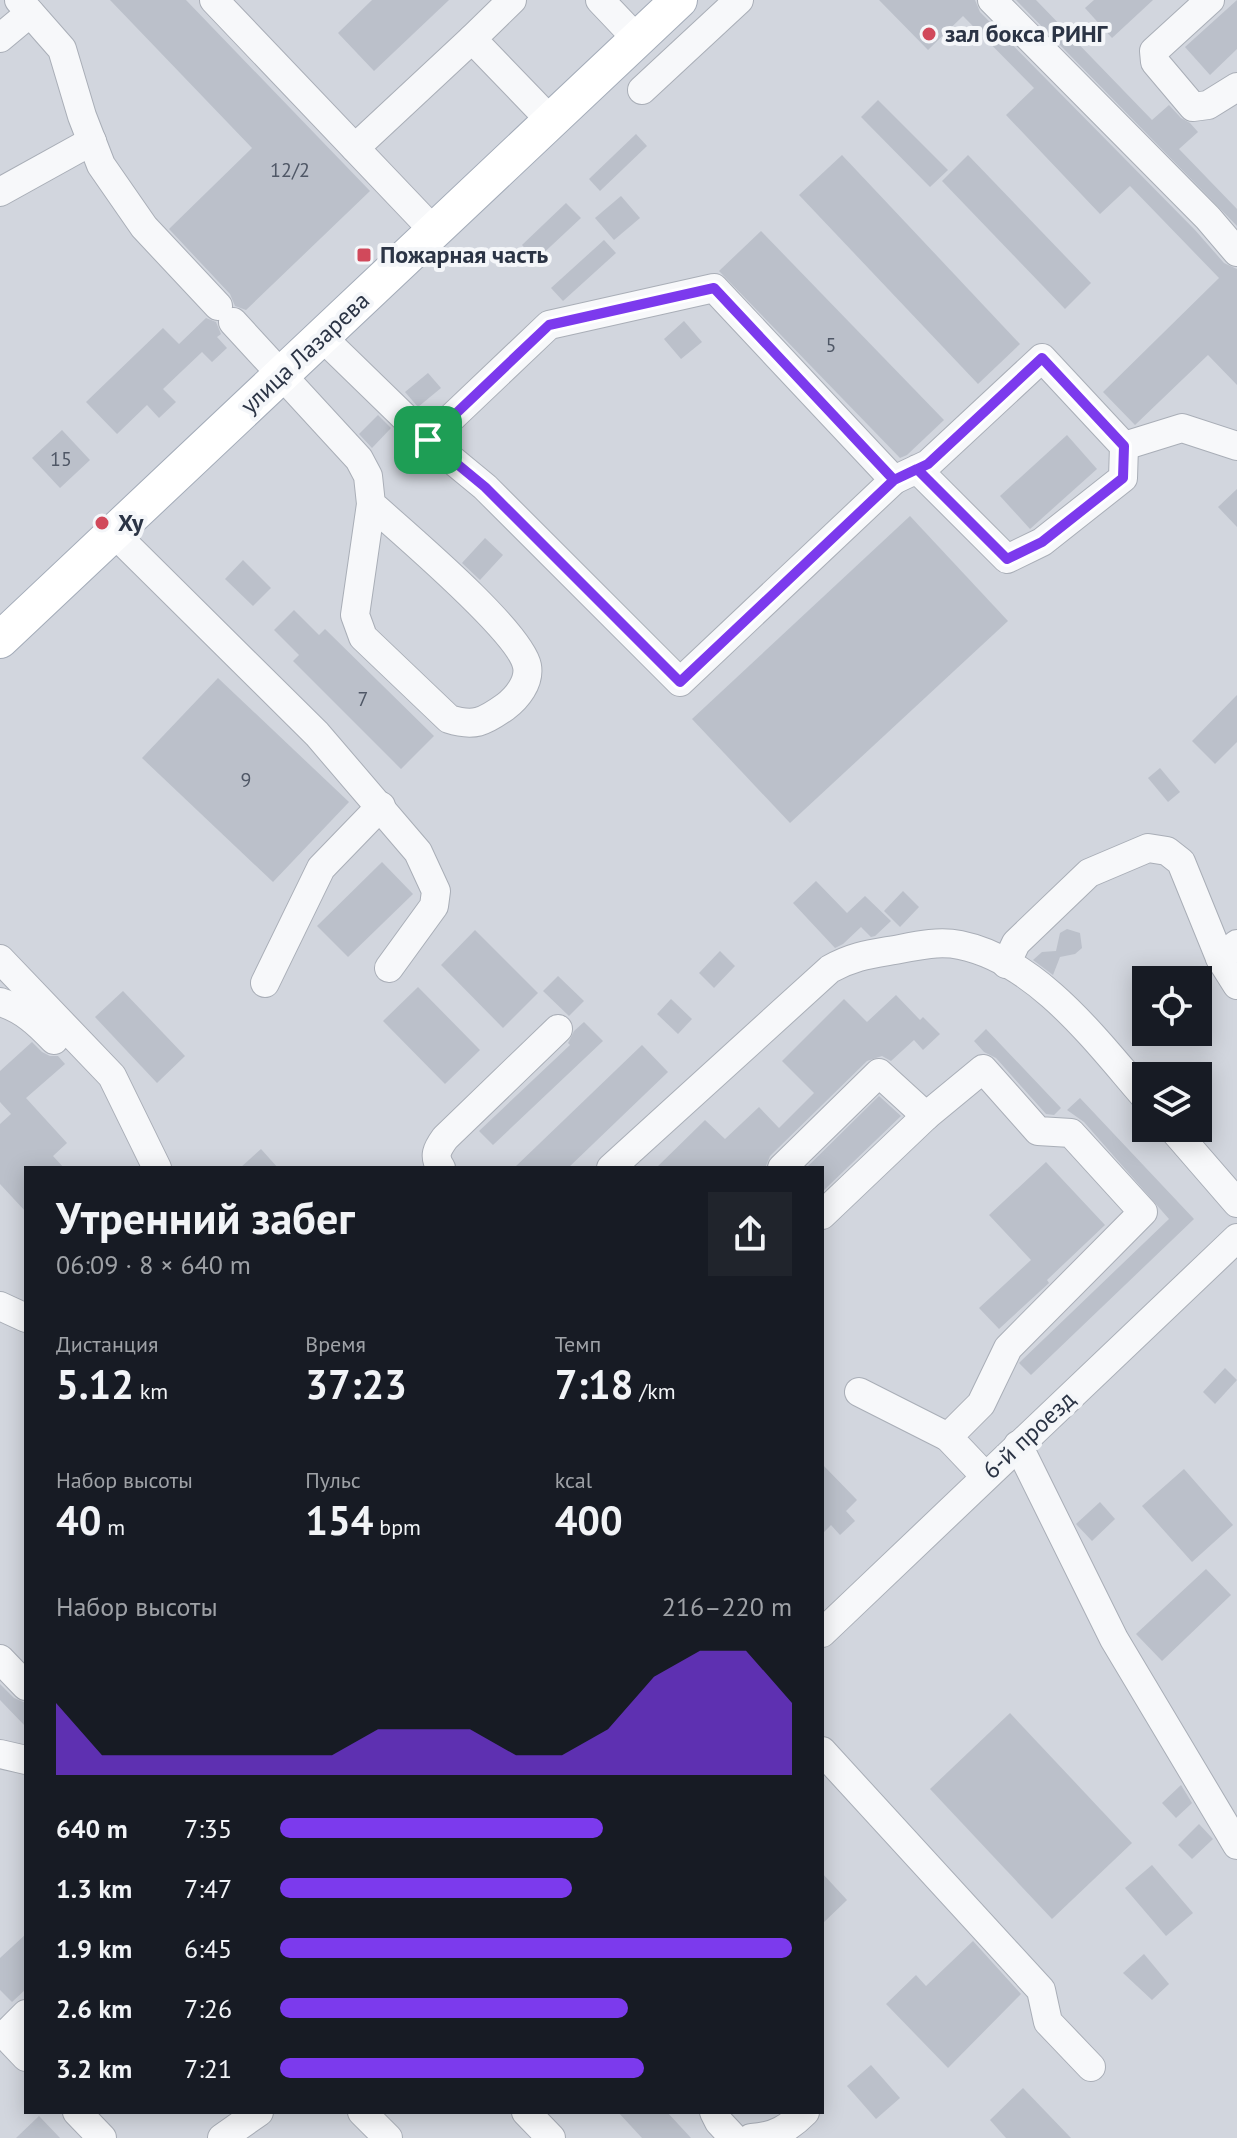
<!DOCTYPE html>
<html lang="ru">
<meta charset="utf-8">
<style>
:root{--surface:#171b24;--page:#20242c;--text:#f1f3f6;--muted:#9ea1a6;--accent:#7c3aed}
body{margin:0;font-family:"PT Sans",sans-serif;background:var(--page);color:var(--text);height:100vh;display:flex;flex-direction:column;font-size:30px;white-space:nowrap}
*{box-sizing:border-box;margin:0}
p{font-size:26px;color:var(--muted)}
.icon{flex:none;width:44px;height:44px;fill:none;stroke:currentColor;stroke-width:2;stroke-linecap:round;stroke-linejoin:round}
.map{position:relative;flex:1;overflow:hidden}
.sheet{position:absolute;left:24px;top:1166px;width:800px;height:948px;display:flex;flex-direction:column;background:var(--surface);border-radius:0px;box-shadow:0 4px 20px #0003}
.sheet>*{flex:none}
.controls{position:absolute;left:1132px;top:966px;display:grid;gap:16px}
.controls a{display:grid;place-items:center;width:80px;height:80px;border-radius:0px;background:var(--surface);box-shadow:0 4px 20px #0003;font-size:40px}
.pin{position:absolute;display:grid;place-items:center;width:68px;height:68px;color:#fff;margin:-34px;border-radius:16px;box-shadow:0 4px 12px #0006}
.round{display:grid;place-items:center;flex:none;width:84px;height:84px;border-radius:0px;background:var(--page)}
.head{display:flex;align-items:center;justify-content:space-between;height:136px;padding:0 32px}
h1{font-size:44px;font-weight:700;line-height:60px}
.metrics{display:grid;grid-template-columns:repeat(3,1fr);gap:12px;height:136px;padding:8px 32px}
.metrics div{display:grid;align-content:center}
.metrics b{font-size:40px;font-weight:700}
.metrics small{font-size:22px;font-weight:400}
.metrics p{font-size:22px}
.chart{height:224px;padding:16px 32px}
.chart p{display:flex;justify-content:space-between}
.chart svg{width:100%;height:144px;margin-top:8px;fill:var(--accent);opacity:.7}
ul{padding:0 32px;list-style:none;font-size:26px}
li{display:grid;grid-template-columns:128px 96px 1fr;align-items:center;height:60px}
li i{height:20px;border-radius:10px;background:var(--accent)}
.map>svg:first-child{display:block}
.built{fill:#d2d6de;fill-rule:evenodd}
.building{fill:#bbc0ca}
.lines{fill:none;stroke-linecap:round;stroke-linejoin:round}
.minor-casing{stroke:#a9aeb7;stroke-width:30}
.major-casing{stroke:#a3abb8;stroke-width:38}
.minor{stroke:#f7f8fa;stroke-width:28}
.major{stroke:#fff;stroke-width:36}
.route-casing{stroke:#fff;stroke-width:16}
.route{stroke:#7c3aed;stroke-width:10}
.poi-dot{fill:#d1495b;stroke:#f4f6f9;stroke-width:3}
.labels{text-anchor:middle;stroke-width:8;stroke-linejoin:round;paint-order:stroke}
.number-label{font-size:20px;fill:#4f5766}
.poi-label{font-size:24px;font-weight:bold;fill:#2b3445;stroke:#f4f6f9;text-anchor:start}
.street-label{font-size:24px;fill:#2b3445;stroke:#f4f6f9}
</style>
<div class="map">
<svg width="1237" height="2138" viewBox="0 0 1237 2138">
<rect width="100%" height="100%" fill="#e4e7ec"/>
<path class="built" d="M0 0H1237V2138H0ZM1146 980H1198V1032H1146ZM1146 1076H1198V1128H1146ZM26 1168H822V2112H26Z"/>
<g class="building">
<polygon points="110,0 186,0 370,191 246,310 235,306 230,294 169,229 252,148"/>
<polygon points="372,0 449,0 374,71 338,33"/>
<polygon points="879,0 975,0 980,12 1195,230 1224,263 1237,269 1237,385 1208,355 1135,425 1103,392 1219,278 1130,186 1100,214 1006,115 1034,88 963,16 928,50"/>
<polygon points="1016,0 1036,0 1152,120 1169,105 1181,118 1190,123 1198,132 1179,149 1237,209 1237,226"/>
<polygon points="1094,0 1153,0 1112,38 1085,8"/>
<polygon points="1237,0 1237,49 1210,75 1185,47"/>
<polygon points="878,100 948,170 930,187 861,117"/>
<polygon points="636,134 647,146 600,191 589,179"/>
<polygon points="842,155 1020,344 978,384 799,195"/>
<polygon points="968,155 1091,283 1065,309 942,181"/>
<polygon points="621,196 640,218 614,240 595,218"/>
<polygon points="566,203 581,218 536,260 522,245"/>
<polygon points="761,231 944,420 907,455 900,458 719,271"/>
<polygon points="604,240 616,253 563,301 551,288"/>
<polygon points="206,318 216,322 221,334 217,337 227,348 212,362 202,352 163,389 176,402 159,418 147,405 117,434 86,402 163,328 179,344"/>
<polygon points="684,321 702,342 681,359 664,339"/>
<polygon points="428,373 441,388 418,407 405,392"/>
<polygon points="378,415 391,428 372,448 359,434"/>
<polygon points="62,430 90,460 60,488 32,458"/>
<polygon points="1067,435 1097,469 1030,529 1000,496"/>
<polygon points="1237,489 1237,527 1218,507"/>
<polygon points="910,516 1008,621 790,823 692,719"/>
<polygon points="485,538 503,555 480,580 462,563"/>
<polygon points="243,560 271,588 253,606 225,579"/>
<polygon points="294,610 319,635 325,629 434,736 401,769 293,661 299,655 274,630"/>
<polygon points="218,678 349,802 273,882 142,758"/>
<polygon points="1237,695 1237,742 1215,764 1192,741"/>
<polygon points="1160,768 1180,792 1168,802 1148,778"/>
<polygon points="382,862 413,894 348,957 317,926"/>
<polygon points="816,881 847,913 865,896 891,921 875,936 871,937 861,927 843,944 835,948 793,903"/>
<polygon points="903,891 919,907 900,927 884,911"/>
<polygon points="1067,929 1080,933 1082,948 1075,954 1060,957 1053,975 1033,960 1042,952 1056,951 1060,933"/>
<polygon points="475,930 538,993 503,1028 441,965"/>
<polygon points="720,951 735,966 714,988 699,973"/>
<polygon points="558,976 584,1001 569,1016 543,991"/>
<polygon points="418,987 480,1050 445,1084 383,1021"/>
<polygon points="123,991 185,1056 157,1083 95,1017"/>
<polygon points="896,995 920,1020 923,1017 940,1034 923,1050 914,1040 891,1061 882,1056 867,1061 770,1156 765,1168 656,1168 705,1120 725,1139 759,1107 779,1128 814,1093 782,1061 844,999 867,1022"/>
<polygon points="671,999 692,1019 678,1034 657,1014"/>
<polygon points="584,1022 603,1041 493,1145 479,1131 570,1045 568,1043 574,1031"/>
<polygon points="986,1029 1061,1108 1054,1115 1046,1114 996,1058 984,1052 974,1041"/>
<polygon points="32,1042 42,1052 50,1056 58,1056 65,1064 26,1098 67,1143 53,1156 64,1168 26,1168 26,1212 0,1184 0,1124 11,1114 0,1102 0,1071"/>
<polygon points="642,1045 668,1072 568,1168 514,1168"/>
<polygon points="879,1096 901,1116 822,1192 822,1168 806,1168"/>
<polygon points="1080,1098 1194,1219 1031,1375 1019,1363 1021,1361 1169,1219 1084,1122 1067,1110"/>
<polygon points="261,1149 278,1168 240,1168"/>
<polygon points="1046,1162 1105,1225 1047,1280 1049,1283 999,1329 979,1308 1031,1260 989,1215"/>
<polygon points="1225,1368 1237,1380 1215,1404 1203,1392"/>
<polygon points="822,1464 857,1500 846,1511 855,1521 840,1535 831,1525 822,1534"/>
<polygon points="1184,1469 1233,1525 1192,1562 1142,1506"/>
<polygon points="1100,1502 1115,1519 1092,1541 1076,1524"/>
<polygon points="1206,1569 1231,1595 1162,1661 1136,1634"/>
<polygon points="0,1684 14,1698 26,1703 26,1727 0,1700"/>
<polygon points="1010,1713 1132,1843 1052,1919 930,1789"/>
<polygon points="1181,1785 1192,1803 1176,1818 1162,1803"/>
<polygon points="1199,1824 1213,1839 1192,1859 1178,1845"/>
<polygon points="1152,1865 1193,1913 1166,1936 1125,1888"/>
<polygon points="822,1873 847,1900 822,1924"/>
<polygon points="26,1934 26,1989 12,2002 0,1990 0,1958"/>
<polygon points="973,1941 1021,1994 948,2068 886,2004 916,1975 926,1986"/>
<polygon points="1144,1954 1169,1984 1152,2000 1123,1973"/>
<polygon points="871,2065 900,2098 876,2119 847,2086"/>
<polygon points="1023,2088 1071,2138 1006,2138 990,2120"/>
<polygon points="618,2112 667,2112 691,2138 642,2138"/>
<polygon points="39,2116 60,2138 16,2138"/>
</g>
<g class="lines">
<defs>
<g id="minor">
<polyline points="19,0 62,49 82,116 101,165 144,227 218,306"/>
<polyline points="214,0 434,231"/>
<polyline points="512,0 472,39 551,121"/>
<polyline points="600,0 637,39"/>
<polyline points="992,0 1208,218 1237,252"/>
<polyline points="1210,0 1154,51 1155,62 1193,107 1208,105 1237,87"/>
<polyline points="0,38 30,13"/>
<polyline points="642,90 739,0"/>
<polyline points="355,148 472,39"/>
<polyline points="0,192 92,141"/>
<path d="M233 322 359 459 368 476 371 504C402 532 520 631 527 666 530 682 517 698 505 707 484 722 474 727 449 719L363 637 355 615 371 504"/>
<polyline points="322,337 428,440 485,487 680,682 894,480 714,288 549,325 428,440"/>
<polyline points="1124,446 1182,428 1237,446"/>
<polyline points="894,480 928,464 1042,358 1124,446 1123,478 1042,542 1007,559 917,469"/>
<polyline points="114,533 317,734 418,852 436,891 434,906 389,968"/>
<polyline points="1237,944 1220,958 1237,985"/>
<polyline points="0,959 112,1076 157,1168"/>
<polyline points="1006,964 1016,943 1089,873 1148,848 1167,851 1181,862 1220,958"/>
<polyline points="265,983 321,868 381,806"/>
<path d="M0 1002C23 1009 38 1023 54 1040"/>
<polyline points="1172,1128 1237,1203"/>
<path d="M441 1168C433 1156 437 1149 445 1138L558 1029"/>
<path d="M611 1168 830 969C855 955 872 954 900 949 920 945 940 941 960 945 1038 961 1097 1042 1146 1098"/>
<polyline points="782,1168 879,1073 926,1116"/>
<polyline points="822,1215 926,1116 983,1069 1038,1131 1071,1133 1143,1212 1008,1348 981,1404 948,1437 985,1476"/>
<polyline points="0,1306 26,1318"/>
<polyline points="859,1392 948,1437"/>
<polyline points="1018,1445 1114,1639 1237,1845"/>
<polyline points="822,1633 1237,1238"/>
<polyline points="0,1659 26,1686"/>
<polyline points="822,1751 1041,1990 1048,2022 1091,2067"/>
<polyline points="0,1754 26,1760"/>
<polyline points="26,2014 5,2035 26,2057"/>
<polyline points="77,2112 102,2138"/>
<polyline points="362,2112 388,2138"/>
<polyline points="526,2112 551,2138"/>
<polyline points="714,2112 719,2122 734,2138"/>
<polyline points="222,2138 259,2112"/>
<path d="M751 2138C774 2137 789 2128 805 2112"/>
</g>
<polyline id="major" points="0,640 679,0"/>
</defs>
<use href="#minor" class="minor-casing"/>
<use href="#major" class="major-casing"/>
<use href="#minor" class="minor"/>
<use href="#major" class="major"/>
</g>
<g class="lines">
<defs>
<polyline id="route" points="428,440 549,325 714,288 894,480 928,464 1042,358 1124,446 1123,478 1042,542 1007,559 917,469 894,480 680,682 485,487 428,440"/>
</defs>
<use href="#route" class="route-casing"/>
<use href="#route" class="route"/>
</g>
<g class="poi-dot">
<circle cx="929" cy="34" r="8"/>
<rect x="356" y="247" width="16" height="16" rx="4"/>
<circle cx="102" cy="523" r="8"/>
</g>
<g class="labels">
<g class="number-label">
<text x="290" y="177">12/2</text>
<text x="831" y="352">5</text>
<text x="61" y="466">15</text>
<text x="363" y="706">7</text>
<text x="246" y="787">9</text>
</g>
<g class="poi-label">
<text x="945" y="42">зал бокса РИНГ</text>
<text x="380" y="263">Пожарная часть</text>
<text x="118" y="531">Xy</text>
</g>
<g class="street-label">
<text transform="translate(305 353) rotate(-43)" y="8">улица Лазарева</text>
<text transform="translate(1029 1435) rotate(-43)" y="8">6-й проезд</text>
</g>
</g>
</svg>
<div class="controls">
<a><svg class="icon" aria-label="locate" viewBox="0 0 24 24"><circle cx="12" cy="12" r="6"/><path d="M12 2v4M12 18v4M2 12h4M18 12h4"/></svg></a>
<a><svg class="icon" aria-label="layers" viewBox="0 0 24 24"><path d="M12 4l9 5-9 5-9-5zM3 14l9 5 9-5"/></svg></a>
</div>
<div class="pin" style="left:428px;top:440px;background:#1e9e55"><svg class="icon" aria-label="arrive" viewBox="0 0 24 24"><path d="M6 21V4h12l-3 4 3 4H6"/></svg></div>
<section class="sheet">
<div class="head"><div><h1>Утренний забег</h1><p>06:09 · 8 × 640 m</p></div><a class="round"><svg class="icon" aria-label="share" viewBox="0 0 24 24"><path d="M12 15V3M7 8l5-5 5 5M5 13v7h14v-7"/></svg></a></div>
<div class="metrics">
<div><p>Дистанция</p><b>5.12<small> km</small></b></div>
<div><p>Время</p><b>37:23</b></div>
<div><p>Темп</p><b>7:18<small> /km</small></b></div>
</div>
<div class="metrics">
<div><p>Набор высоты</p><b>40<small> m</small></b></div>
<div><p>Пульс</p><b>154<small> bpm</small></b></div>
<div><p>kcal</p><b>400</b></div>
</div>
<div class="chart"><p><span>Набор высоты</span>216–220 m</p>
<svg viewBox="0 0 160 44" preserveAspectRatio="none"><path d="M0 44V22L10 38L20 38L30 38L40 38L50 38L60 38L70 30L80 30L90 30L100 38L110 38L120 30L130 14L140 6L150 6L160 22V44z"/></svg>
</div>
<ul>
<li><b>640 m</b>7:35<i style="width:63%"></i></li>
<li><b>1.3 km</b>7:47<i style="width:57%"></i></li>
<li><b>1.9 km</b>6:45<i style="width:100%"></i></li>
<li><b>2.6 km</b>7:26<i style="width:68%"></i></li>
<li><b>3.2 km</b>7:21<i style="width:71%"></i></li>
</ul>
</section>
</div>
